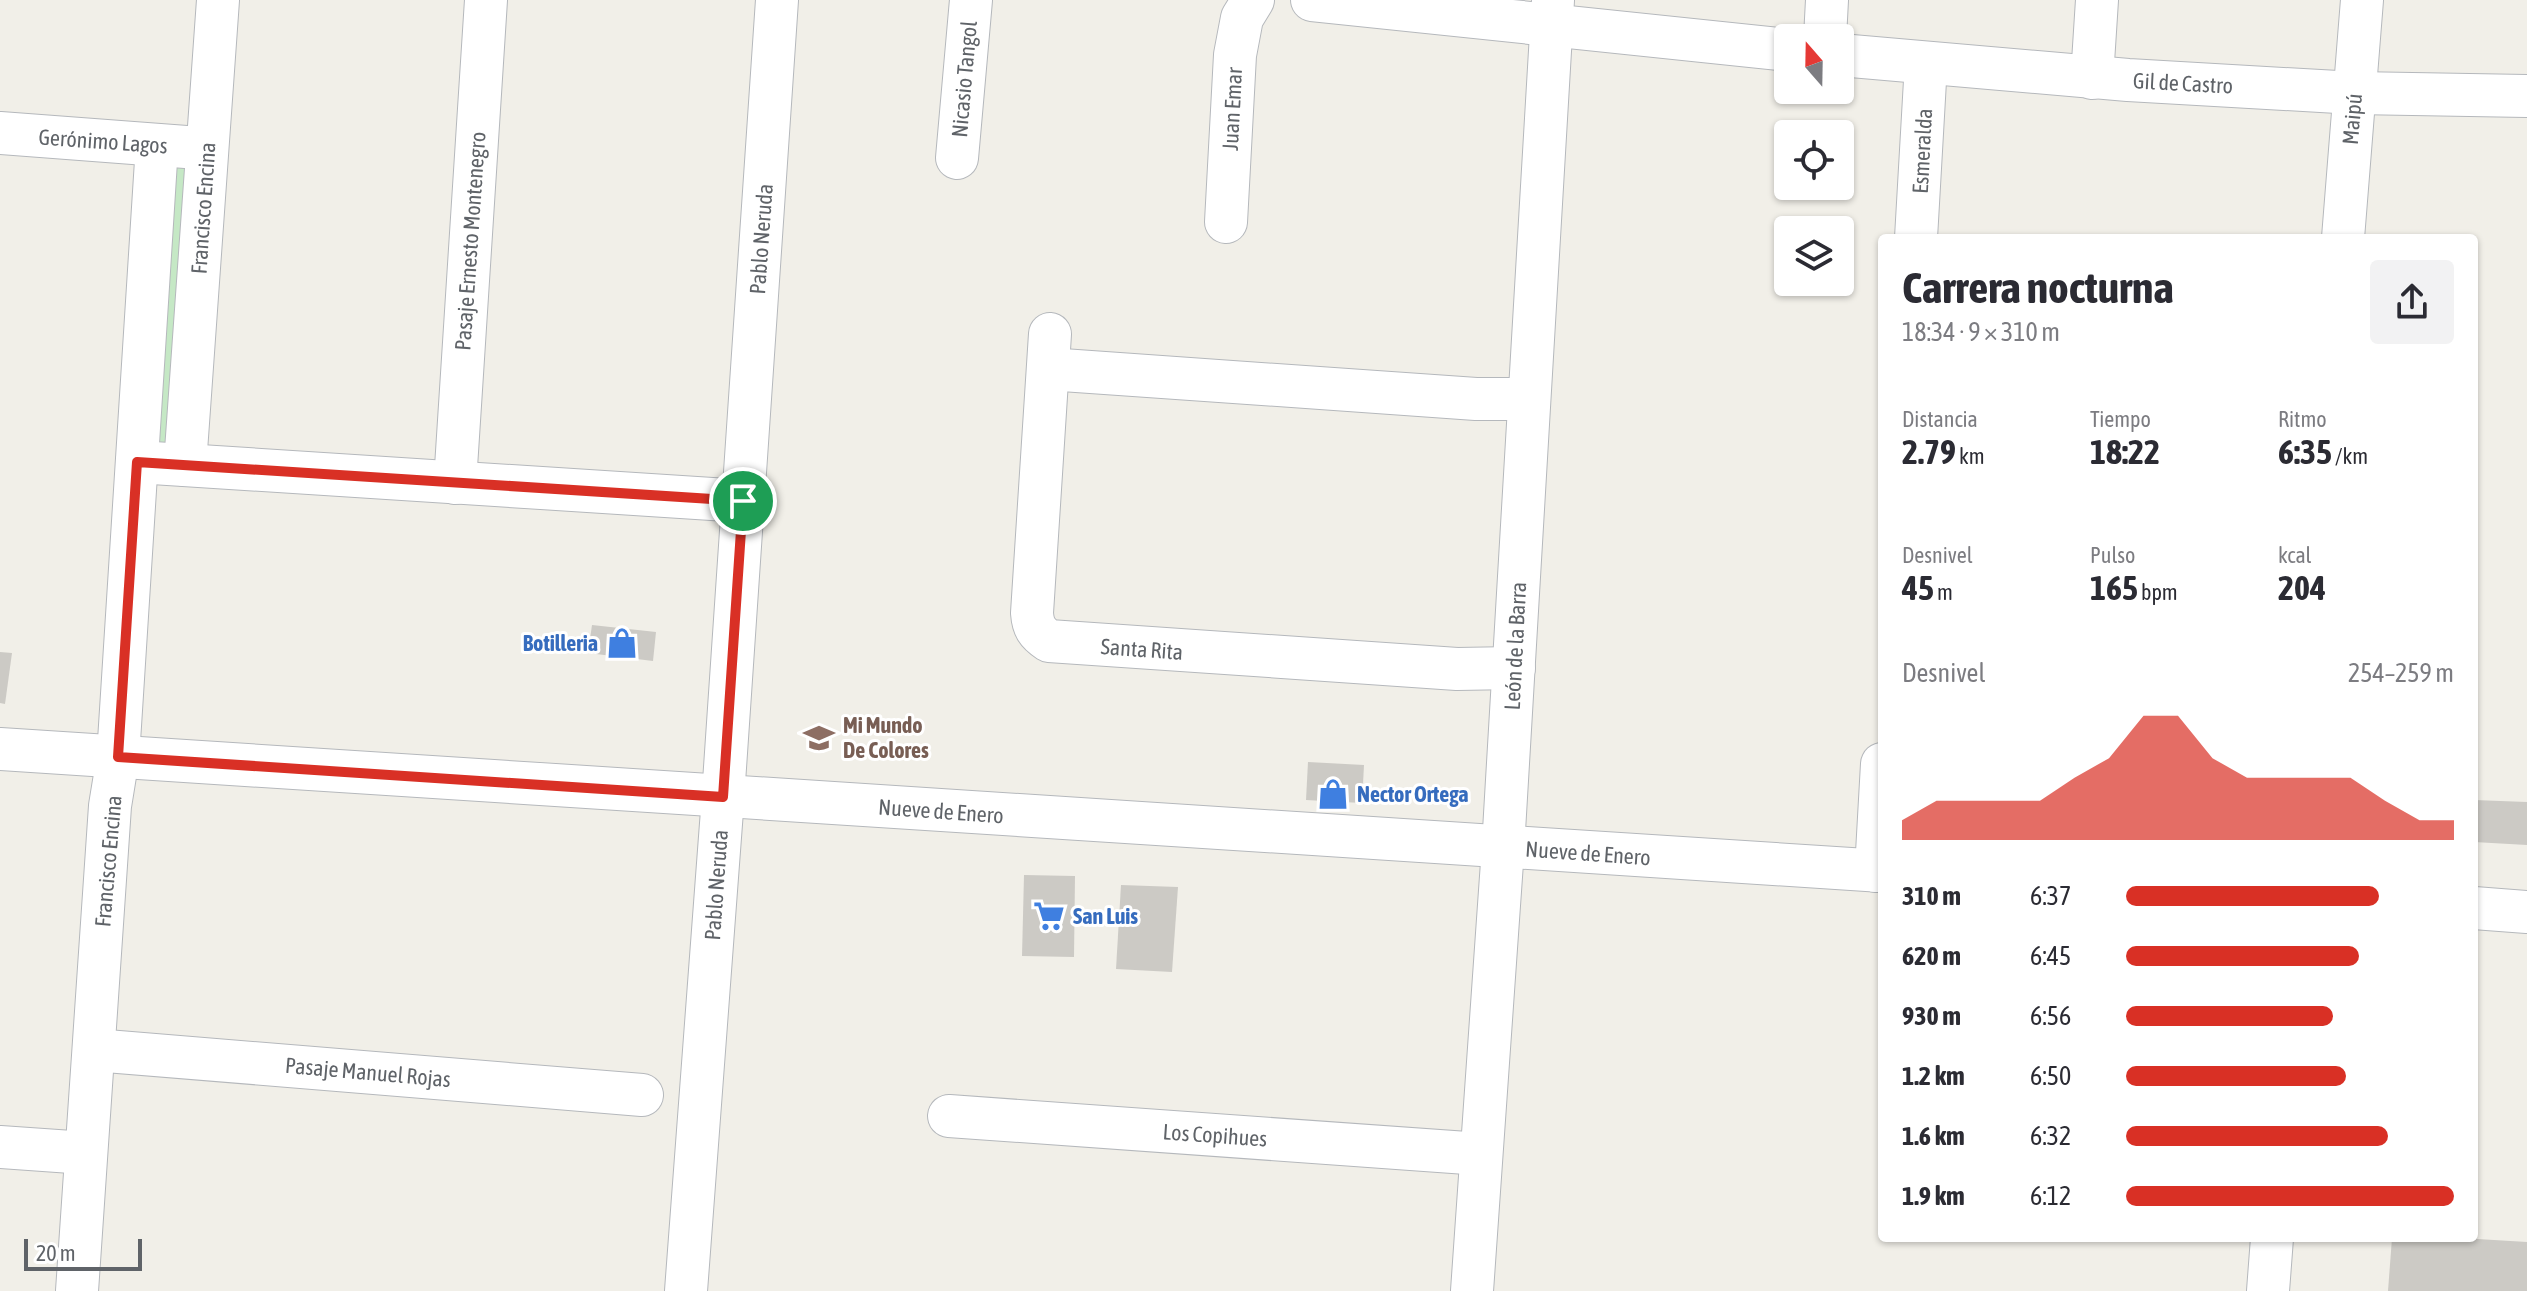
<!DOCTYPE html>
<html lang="es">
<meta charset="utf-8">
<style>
:root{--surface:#fff;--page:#f2f2f3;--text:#2b2b33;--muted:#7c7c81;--accent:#d93025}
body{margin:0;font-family:"Asap Condensed",sans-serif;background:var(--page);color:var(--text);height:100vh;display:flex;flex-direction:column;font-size:30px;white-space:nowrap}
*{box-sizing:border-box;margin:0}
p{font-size:26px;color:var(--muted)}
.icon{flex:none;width:44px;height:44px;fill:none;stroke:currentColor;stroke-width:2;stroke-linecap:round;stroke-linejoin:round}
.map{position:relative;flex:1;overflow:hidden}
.drawer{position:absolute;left:1878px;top:234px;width:600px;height:1008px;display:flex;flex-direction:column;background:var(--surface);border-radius:8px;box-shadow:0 2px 6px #0004}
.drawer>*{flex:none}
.needle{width:52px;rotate:340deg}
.tools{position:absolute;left:1774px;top:24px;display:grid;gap:16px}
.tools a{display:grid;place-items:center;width:80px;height:80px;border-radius:8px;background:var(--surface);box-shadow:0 2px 6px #0004;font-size:40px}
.scale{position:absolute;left:24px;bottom:20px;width:118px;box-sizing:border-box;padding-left:8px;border:4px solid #5f6368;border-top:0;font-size:22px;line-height:28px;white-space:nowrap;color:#5f6368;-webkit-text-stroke:6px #fff;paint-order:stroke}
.pin{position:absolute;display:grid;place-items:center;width:68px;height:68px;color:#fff;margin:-34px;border:4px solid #fff;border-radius:50%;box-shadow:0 2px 8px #0007}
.round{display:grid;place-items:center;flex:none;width:84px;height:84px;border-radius:8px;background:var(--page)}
.summary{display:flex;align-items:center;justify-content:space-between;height:136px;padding:0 24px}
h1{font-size:44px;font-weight:700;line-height:60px}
.stats{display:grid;grid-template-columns:repeat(3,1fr);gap:12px;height:136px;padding:8px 24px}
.stats div{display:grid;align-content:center}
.stats b{font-size:34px;font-weight:700}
.stats small{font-size:22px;font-weight:400}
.stats p{font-size:22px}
.chart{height:224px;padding:16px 24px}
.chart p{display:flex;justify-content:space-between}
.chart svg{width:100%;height:144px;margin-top:8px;fill:var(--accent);opacity:.7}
ul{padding:0 24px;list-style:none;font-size:26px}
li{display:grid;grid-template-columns:128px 96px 1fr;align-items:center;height:60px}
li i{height:20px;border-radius:10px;background:var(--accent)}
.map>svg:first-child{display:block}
.green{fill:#c5e8c5}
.building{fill:#cccac5}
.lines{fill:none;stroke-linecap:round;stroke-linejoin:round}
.street-casing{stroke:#b5b8bc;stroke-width:44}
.street{stroke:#fff;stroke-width:42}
.route-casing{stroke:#fff;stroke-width:16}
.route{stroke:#d93025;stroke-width:10}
.labels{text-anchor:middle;stroke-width:6;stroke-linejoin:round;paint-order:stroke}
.street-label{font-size:22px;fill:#5f6368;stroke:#fff}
.shop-label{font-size:22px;font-weight:bold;fill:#366cbe;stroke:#fff;text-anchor:start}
.education-label{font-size:22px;font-weight:bold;fill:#785e54;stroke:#fff;text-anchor:start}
</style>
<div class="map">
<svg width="2527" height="1291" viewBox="0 0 2527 1291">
<rect width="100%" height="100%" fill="#f1efe8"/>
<polygon class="green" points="166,158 198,160 178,451 146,449"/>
<g class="building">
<polygon points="592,625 656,632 653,661 588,653"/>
<polygon points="0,652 12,653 5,704 0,703"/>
<polygon points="1308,762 1364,765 1362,803 1306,800"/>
<polygon points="2474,800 2527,802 2527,845 2474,842"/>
<polygon points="1024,875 1075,876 1074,957 1022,956"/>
<polygon points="1121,885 1178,887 1172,972 1116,969"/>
<polygon points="2392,1238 2461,1238 2527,1242 2527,1291 2388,1291"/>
</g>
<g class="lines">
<defs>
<g id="street">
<polyline points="1312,0 1788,50"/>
<polyline points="1825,38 1827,0"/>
<polyline points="1840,55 2128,80 2355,93 2527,96"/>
<polyline points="2092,78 2097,0"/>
<polyline points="0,133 186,147"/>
<polyline points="957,158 971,0"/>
<polyline points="1226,222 1235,55 1242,18 1253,0"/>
<polyline points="1916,238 1926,63"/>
<polyline points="2343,238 2362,0"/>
<path d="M1050 334 1032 613C1033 627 1037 633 1049 641L1457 669 1514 668"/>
<polyline points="1048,369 1476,399 1529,399"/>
<polyline points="137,462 743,501"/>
<polyline points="185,465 218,0"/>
<polyline points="455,483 486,0"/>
<polyline points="0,749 1882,871"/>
<polyline points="1876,871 1882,764"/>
<polyline points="2474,908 2527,912"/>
<polyline points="94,1050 642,1095"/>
<polyline points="949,1116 1481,1154"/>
<polyline points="0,1147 86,1153"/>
<polyline points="77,1291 110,806 118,757 157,145"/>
<polyline points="686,1291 723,797 777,0"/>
<polyline points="1472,1291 1503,848 1553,0"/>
<polyline points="2268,1291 2272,1238"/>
</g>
</defs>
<use href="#street" class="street-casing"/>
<use href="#street" class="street"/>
</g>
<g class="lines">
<defs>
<polygon id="route" points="137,462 743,501 723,797 118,757"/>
</defs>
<use href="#route" class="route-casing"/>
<use href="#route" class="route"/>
</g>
<defs>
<symbol id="shop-bare" viewBox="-9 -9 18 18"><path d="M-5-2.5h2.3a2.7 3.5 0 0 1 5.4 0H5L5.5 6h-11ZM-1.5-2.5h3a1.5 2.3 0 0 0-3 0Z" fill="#3f7fe0" stroke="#fff" stroke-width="2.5" paint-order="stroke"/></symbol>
<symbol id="school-bare" viewBox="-9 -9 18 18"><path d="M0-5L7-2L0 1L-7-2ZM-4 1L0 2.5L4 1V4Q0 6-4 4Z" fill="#8d6e63" stroke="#fff" stroke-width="2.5" paint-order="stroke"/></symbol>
<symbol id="supermarket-bare" viewBox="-9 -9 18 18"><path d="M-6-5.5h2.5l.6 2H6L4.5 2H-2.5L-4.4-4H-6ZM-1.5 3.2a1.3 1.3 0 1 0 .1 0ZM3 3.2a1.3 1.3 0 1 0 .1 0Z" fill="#3f7fe0" stroke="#fff" stroke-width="2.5" paint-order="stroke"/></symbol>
</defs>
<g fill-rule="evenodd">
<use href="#shop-bare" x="600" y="621" width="44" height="44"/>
<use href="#school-bare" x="797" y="716" width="44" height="44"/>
<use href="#shop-bare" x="1311" y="772" width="44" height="44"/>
<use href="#supermarket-bare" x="1027" y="894" width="44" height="44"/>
</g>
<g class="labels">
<g class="street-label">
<text transform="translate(964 79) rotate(-85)" y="8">Nicasio Tangol</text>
<text transform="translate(2183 83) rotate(3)" y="8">Gil de Castro</text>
<text transform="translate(1232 109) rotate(-87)" y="8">Juan Emar</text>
<text transform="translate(2352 119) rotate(-85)" y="8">Maipú</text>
<text transform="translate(103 141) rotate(4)" y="8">Gerónimo Lagos</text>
<text transform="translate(1922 151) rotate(-87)" y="8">Esmeralda</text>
<text transform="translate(203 208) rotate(-86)" y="8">Francisco Encina</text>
<text transform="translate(761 239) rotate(-86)" y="8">Pablo Neruda</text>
<text transform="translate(470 241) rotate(-86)" y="8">Pasaje Ernesto Montenegro</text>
<text transform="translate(1515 646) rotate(-87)" y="8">León de la Barra</text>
<text transform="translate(1142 649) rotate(4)" y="8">Santa Rita</text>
<text transform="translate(941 811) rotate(4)" y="8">Nueve de Enero</text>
<text transform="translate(1588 853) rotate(4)" y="8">Nueve de Enero</text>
<text transform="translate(108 861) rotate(-85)" y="8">Francisco Encina</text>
<text transform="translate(716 885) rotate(-86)" y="8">Pablo Neruda</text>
<text transform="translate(368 1072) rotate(5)" y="8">Pasaje Manuel Rojas</text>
<text transform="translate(1215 1135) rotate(4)" y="8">Los Copihues</text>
</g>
<g class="shop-label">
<text x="598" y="651" text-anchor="end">Botilleria</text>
<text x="1357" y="802">Nector Ortega</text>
<text x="1073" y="924">San Luis</text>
</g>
<g class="education-label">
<text x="843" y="733">Mi Mundo<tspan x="843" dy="25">De Colores</tspan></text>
</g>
</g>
</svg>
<div class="tools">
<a><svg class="needle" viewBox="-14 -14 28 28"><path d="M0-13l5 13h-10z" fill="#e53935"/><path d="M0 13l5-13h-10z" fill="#7c7c81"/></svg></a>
<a><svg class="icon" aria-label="locate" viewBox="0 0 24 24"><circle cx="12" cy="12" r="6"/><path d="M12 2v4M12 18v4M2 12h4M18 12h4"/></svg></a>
<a><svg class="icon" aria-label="layers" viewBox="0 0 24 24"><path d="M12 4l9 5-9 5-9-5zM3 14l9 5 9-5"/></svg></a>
</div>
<div class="scale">20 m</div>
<div class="pin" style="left:743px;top:501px;background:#1e9e55"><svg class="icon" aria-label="arrive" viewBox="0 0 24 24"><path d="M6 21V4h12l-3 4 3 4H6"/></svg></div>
<section class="drawer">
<div class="summary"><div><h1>Carrera nocturna</h1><p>18:34 · 9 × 310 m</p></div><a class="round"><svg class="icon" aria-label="share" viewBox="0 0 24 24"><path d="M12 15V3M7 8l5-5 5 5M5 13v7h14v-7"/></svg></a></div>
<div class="stats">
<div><p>Distancia</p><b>2.79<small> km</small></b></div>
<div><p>Tiempo</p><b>18:22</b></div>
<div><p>Ritmo</p><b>6:35<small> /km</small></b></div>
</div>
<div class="stats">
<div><p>Desnivel</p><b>45<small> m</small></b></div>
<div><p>Pulso</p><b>165<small> bpm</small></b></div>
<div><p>kcal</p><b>204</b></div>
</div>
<div class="chart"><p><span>Desnivel</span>254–259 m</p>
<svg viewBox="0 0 160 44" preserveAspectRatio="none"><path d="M0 44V38L10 32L20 32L30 32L40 32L50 25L60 19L70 6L80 6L90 19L100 25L110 25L120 25L130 25L140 32L150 38L160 38V44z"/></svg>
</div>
<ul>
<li><b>310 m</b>6:37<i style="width:77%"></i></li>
<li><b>620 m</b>6:45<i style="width:71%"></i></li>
<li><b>930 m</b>6:56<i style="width:63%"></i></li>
<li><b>1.2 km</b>6:50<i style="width:67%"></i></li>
<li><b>1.6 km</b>6:32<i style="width:80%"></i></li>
<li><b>1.9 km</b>6:12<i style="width:100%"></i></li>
</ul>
</section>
</div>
